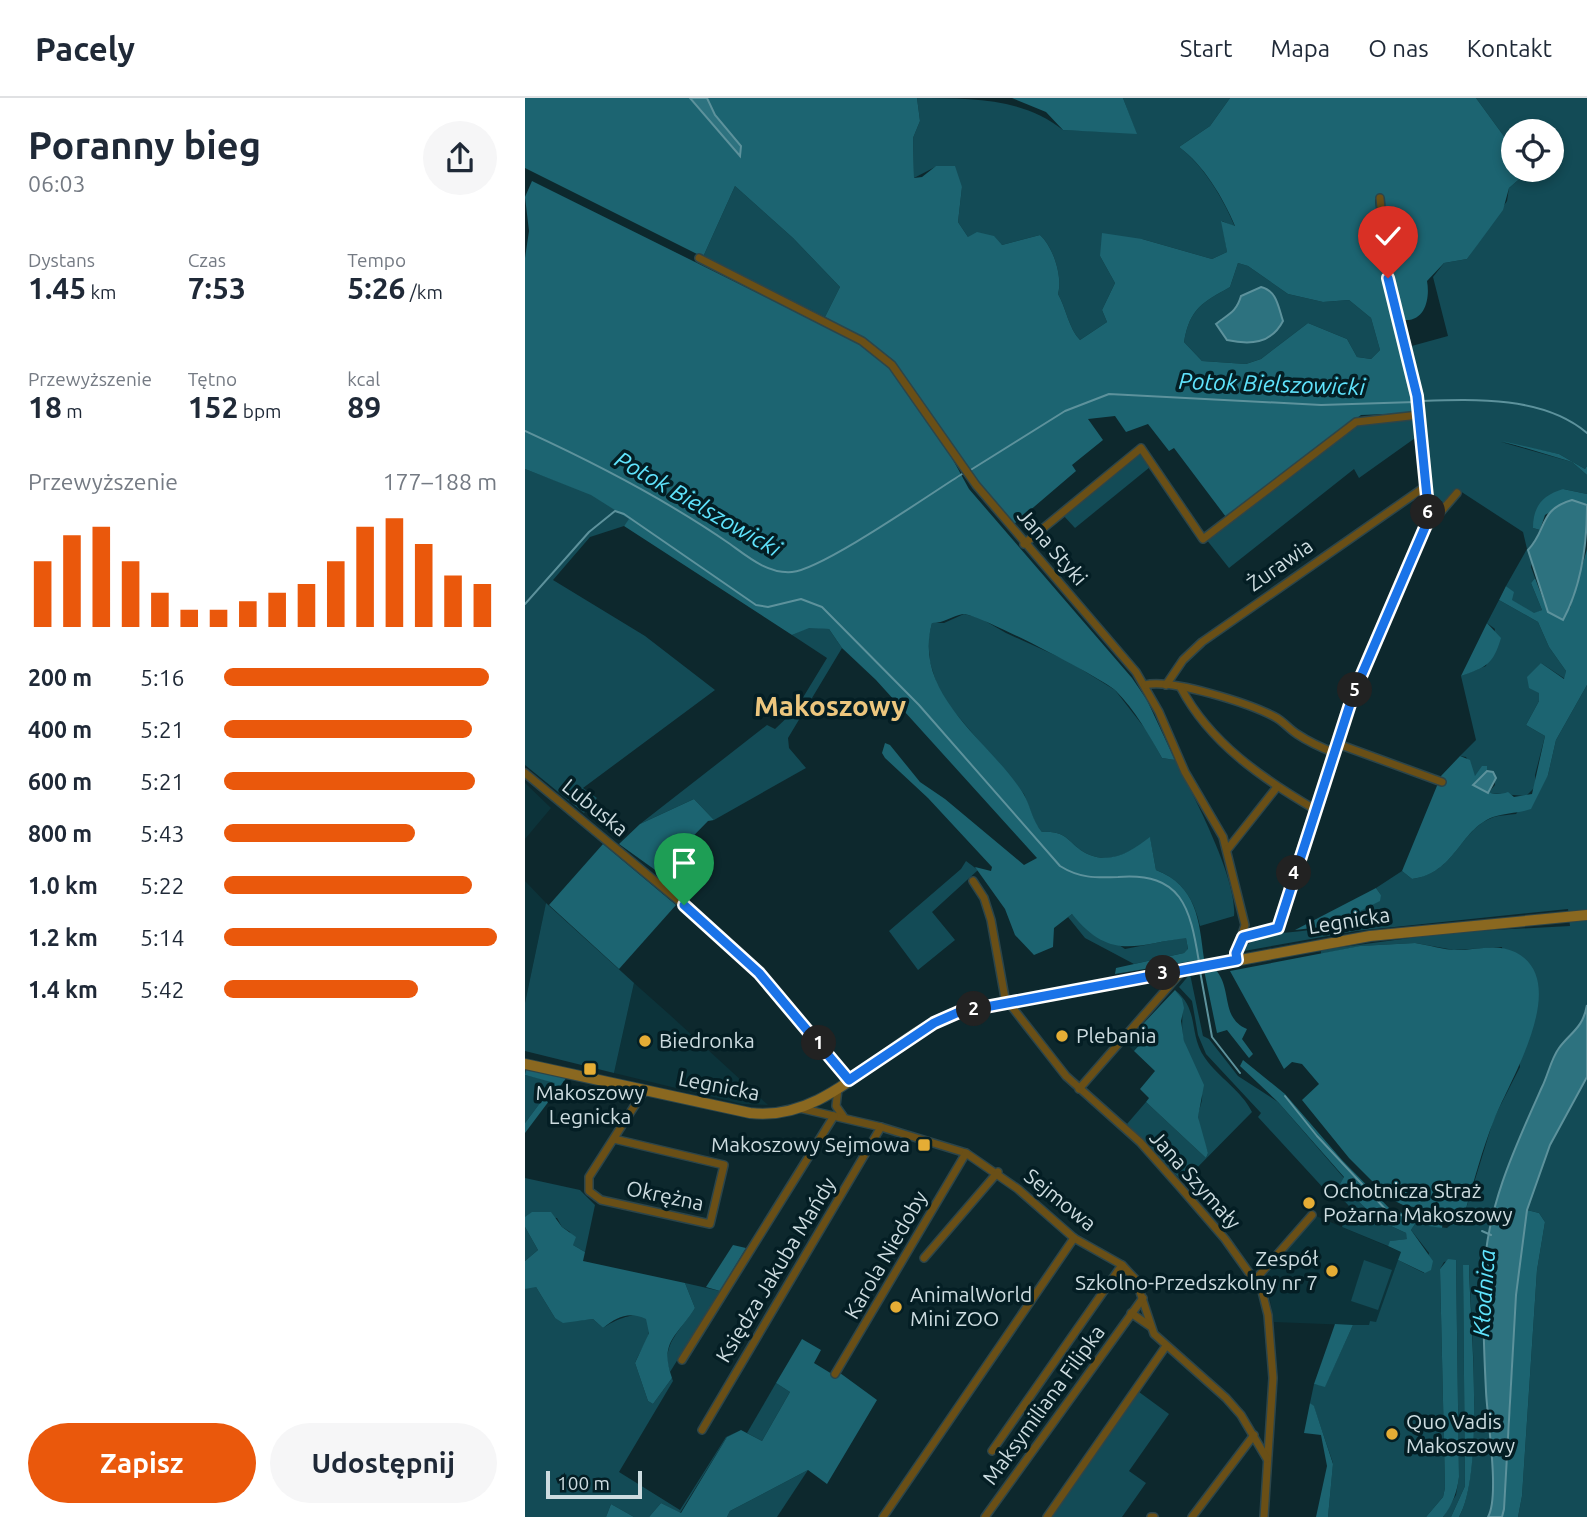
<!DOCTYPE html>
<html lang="pl">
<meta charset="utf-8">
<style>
:root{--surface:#fff;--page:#f6f6f7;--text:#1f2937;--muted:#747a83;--line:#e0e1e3;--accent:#ea580c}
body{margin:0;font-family:Ubuntu,sans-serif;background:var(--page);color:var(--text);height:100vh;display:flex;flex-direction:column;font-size:26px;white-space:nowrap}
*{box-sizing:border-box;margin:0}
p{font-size:23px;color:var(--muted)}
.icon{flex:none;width:38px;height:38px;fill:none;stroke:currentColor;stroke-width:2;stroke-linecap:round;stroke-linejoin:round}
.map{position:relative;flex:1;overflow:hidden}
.sheet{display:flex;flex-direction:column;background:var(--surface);width:525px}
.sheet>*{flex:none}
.tools{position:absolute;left:976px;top:21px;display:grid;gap:14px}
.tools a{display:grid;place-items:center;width:63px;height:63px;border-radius:50%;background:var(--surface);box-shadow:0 4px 10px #0003;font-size:35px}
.scale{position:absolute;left:21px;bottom:18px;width:96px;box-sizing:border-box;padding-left:7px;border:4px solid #cddce0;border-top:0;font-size:19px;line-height:24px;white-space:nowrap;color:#cddce0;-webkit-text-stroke:5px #041e24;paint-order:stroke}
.pin{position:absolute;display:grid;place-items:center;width:60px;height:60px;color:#fff;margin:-72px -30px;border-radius:50% 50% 50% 0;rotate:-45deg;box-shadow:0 0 7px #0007}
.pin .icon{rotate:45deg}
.km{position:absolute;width:35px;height:35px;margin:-18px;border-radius:50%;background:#222;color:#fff;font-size:19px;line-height:35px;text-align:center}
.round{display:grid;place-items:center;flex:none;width:74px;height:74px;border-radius:37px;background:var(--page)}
.head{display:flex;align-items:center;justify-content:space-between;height:119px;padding:0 28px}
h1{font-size:38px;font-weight:700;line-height:52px}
.stats{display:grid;grid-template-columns:repeat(3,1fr);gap:10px;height:119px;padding:7px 28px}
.stats div{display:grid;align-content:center}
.stats b{font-size:30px;font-weight:700}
.stats small{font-size:19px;font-weight:400}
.stats p{font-size:19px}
.chart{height:196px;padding:14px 28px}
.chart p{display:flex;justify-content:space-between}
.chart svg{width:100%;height:126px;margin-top:7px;stroke:var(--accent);stroke-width:6}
.action{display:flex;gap:14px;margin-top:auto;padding:14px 28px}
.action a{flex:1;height:80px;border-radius:42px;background:var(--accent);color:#fff;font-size:28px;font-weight:700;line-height:80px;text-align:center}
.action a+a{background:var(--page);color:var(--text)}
ul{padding:0 28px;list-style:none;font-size:23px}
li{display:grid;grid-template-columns:112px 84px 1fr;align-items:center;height:52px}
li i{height:18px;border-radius:9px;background:var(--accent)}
header{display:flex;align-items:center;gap:42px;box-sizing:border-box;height:98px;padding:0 35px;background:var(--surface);border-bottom:2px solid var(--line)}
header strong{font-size:33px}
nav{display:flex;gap:38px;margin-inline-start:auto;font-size:24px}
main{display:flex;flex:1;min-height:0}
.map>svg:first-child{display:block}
.built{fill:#0c333a}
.green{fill:#134b56;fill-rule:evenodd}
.forest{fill:#1c6471;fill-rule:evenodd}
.water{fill:#2d727f;stroke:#5d929c;stroke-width:2}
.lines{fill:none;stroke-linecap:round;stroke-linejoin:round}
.stream{stroke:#5d929c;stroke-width:2}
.street-casing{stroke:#2c454a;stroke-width:10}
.secondary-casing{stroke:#2c454a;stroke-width:12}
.street{stroke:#6a4f16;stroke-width:7}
.secondary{stroke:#8a6820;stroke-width:10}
.route-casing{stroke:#fff;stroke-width:14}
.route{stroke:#1a73e8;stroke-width:9}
.poi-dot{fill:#e5ad35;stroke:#041e24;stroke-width:2.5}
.labels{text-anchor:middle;stroke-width:7;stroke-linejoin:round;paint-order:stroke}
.street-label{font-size:21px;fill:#cddce0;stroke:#041e24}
.poi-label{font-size:21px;fill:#cddce0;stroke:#041e24;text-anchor:start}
.water-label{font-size:23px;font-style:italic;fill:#60e4fd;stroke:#041e24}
.district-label{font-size:28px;font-weight:bold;fill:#ecc67e;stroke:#041e24}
</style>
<header>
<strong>Pacely</strong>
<nav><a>Start</a><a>Mapa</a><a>O nas</a><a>Kontakt</a></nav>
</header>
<main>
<section class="sheet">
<div class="head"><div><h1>Poranny bieg</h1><p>06:03</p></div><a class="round"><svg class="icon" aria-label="share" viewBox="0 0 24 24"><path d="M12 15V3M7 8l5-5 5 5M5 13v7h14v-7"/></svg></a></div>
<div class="stats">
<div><p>Dystans</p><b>1.45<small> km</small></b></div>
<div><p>Czas</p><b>7:53</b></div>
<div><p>Tempo</p><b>5:26<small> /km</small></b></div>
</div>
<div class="stats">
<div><p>Przewyższenie</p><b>18<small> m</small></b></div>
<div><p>Tętno</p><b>152<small> bpm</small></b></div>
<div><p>kcal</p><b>89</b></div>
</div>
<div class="chart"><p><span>Przewyższenie</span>177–188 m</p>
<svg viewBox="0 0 160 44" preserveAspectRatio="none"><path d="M5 44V21M15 44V12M25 44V9M35 44V21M45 44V32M55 44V38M65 44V38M75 44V35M85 44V32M95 44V29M105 44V21M115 44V9M125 44V6M135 44V15M145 44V26M155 44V29"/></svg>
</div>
<ul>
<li><b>200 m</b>5:16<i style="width:97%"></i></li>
<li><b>400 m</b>5:21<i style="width:91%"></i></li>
<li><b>600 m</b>5:21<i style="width:92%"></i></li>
<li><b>800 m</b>5:43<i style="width:70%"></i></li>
<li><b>1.0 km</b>5:22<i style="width:91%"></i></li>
<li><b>1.2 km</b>5:14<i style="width:100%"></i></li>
<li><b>1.4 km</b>5:42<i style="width:71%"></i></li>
</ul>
<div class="action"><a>Zapisz</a><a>Udostępnij</a></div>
</section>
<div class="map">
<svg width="1062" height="1419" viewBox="0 0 1062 1419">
<rect width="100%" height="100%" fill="#0d282d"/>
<g class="built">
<polygon points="0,685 26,710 0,741"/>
<polygon points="0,783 21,805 0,905"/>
<polygon points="109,885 145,917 243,1007 217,1006 89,975"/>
<polygon points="617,927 625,935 609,953 601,945"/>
<polygon points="791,1118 876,1154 850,1228 749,1224 745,1202 736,1183"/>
</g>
<g class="green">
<path d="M392 0C446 0 498 0 538 32L611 35 598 0H705L685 28 654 49C678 66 699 102 710 129L697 123 702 154 687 161 617 141 575 158 590 185 577 212 582 224 555 242C544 231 541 210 533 196 538 178 528 149 515 137L477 147 443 139 433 124 437 89 412 68 389 80 388 40 395 23Z"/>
<polygon points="951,0 1062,0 1062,368 1060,371 1034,356 976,344 1047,364 1062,377 1062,396 1038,391 1008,430 1015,432 1006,469 1010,480 1006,485 1017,512 1009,516 986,502 988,494 981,488 1002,451 998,434 932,391 919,405 907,397 897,306 883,249 923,238 908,179 919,165 942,161 982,103 984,90 999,77 999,72 1027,72 1027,33 989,33 989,52"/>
<polygon points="210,88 268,140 315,189 300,219 178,159"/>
<path d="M713 165 723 168 763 196 798 204 824 202 846 220 855 252 846 261 832 259 822 241 783 225 736 261 721 266 677 263 659 244C665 210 677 205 705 189ZM716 198 751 208 755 215 696 221C709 218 713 210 716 198Z"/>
<polygon points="890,320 893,338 834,380 829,371 704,470 681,441 830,326"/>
<polygon points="612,356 617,356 625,369 550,430 538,417"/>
<polygon points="0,371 66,396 105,421 99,428 65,439 28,482 120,538 190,592 58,690 72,700 59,715 0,667"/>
<polygon points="974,502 1013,524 1024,549 1041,573 1040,581 1016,565 1014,603 1001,627 1020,638 1010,677 1011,688 1001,698 963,695 970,687 968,674 962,673 962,668 950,679 941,659 935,658 951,642 936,578 961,568 970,531 962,525"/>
<path d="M439 516 455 520 481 535 543 563 590 592 622 633 637 660 650 662C668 696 713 782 709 818L675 828C669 801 657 782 631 772L625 740C608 753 587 766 565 757 544 749 545 732 517 734L511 727 499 696 415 597 405 564 403 541 407 525H419Z"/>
<polygon points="284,529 304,531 317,550 263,640 264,650 281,670 189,722 169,701 115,726 242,627 250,631 271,611 302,560 267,537"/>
<path d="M1062 587V907C1058 930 1046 934 1034 950 1026 961 1023 977 1017 989 990 1049 962 1108 959 1176 957 1214 959 1254 961 1293 962 1320 975 1398 963 1419H934C959 1376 946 1223 944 1167H938L940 1388 926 1419H918L931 1397 934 1379 931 1162 919 1164 915 1171 920 1390 918 1399 901 1419H803L808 1365 789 1309 785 1305 789 1286 800 1288 828 1227H844L845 1223 851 1224 873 1162 899 1175 904 1155 886 1132 890 1126 922 1130 940 1114 969 1020 995 969 977 849 929 852 890 845 836 848 796 856V852L929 834 1045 828 1043 811 831 833 719 853 718 850C739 830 778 837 803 828 821 822 840 807 856 797L851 790 877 773 887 781C931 775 935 730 969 719 976 717 984 717 991 716L1023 677 1031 642Z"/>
<polygon points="441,763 453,772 407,814 430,842 393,872 364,833 436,771"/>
<polygon points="21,805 109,885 89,975 0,953 0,905"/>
<polygon points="547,816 600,851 661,839 663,852 659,855 609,866 560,840 543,819"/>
<polygon points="665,876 678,938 684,941 713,978 753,1004 819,1080 815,1086 853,1122 881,1135 883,1141 866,1143 863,1148 817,1129 824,1108 807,1090 802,1094 733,1019 736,1015 681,956 673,937 667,903 654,889"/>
<path d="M650 892C675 912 663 936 680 960 693 979 717 993 727 1014L658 1084 602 1026 621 1004 681 1060 683 1055C679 1044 673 1030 673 1018 674 1010 678 1004 677 996 674 976 661 958 658 939 655 921 662 907 650 892Z"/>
<polygon points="0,977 31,984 0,1025"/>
<polygon points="1062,979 1062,1419 993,1419 997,1398 1012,1172 1020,1124 1014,1115 1002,1112 1025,1047"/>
<polygon points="0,1080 55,1092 70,1107 60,1154 48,1147 45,1134 37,1129 32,1120 0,1119 0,1125"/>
<polygon points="0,1129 13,1152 0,1163"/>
<polygon points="839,1162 867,1172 853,1212 826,1203"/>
<path d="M160 1185 195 1193 145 1274C135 1247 156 1232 170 1210Z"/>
<path d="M5 1188 11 1189 30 1220 50 1223 68 1221 78 1230C88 1222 130 1203 124 1234 122 1244 114 1255 110 1265L123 1303 128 1306 147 1280 148 1283 94 1374 155 1412 201 1339 216 1332 202 1339 155 1415 136 1405 124 1419H109L86 1406 81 1419H0V1191Z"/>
<polygon points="251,1285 265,1294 237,1343 222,1335"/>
<polygon points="614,1294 644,1316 604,1373 621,1385 597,1419 526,1419"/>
<polygon points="283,1372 252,1419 202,1419 205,1413"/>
</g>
<g class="forest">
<path d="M0 0H165L214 58 216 48 190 17 182 0H392L395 23 388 40 389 80 397 79 411 68H430L437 89 433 124 443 139 452 134 469 138 477 147 515 137C528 149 538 178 533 196 541 210 544 231 555 242L582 224 577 212 590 185 575 158 577 135 617 141 687 161 702 154 696 123 710 128C699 101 678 66 654 49L685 28 705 0H951L989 52V72H999V77L984 90 978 112 942 161 919 165 902 183C905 199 901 223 880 222L869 187 858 98 850 100C855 173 883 242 888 315L836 317 701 419 649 350 644 353 623 326 601 334 590 318 563 321 578 342 547 367 551 373 489 426 450 380 368 262 339 240 300 219 315 189 268 140 210 88 178 159 0 70ZM713 165 723 168 763 196 798 204 824 202 846 220 855 252 846 261 832 259 822 241 783 225 736 261 721 266 677 263 659 244C665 210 677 205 705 189Z"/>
<polygon points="487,0 598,0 612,36 538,32 521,14"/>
<path d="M7 83 337 247 365 271 421 349 444 391 607 580 622 602 650 662 637 660C624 637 610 612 591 593 579 581 450 514 438 516 427 518 419 525 407 525 387 597 464 642 498 695 506 708 507 723 517 734 545 732 544 749 565 757 588 766 608 752 625 739L631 772C672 788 674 822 679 861L590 876 591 870 659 855 663 851 661 840C611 846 586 864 547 816L529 830 528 849 509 857 490 837 480 811 450 769 466 773 467 769 403 700 360 660 357 655 360 645 365 647 395 684 420 701 499 767 512 760 351 582 317 550 304 531 284 530 267 537 99 428 104 421 66 397 0 371V160L4 133 0 99Z"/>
<polygon points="977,343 1034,356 1060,371 1062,368 1062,377 1047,364"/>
<path d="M1038 391 1062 396V407L1047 402 1020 417 1015 432 1008 430C1008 408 1018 397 1038 391Z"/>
<path d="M1062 451V587L1031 642 1023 677 1006 711C994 715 979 715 968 719 934 732 931 775 887 781L877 773 916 678 935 658 945 662 950 678 957 668H962V673L948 686C961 694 969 699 983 694L989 699 1007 696 1020 638 1001 627 1014 603V595L1004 590 1002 579 1016 565 1039 581 1041 573 1024 549 1013 524 974 502 981 488 989 494 987 502 1009 515 1017 512 1006 485 1010 480 1023 514 1045 510Z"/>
<path d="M962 525 976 540C968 567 961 569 936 578Z"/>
<polygon points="169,701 189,722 183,723 133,774 94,746 115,726"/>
<polygon points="78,746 151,807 94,871 24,807"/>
<polygon points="851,790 856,797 855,803 805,828 770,832"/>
<path d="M890 845C904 847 918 852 932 852 951 852 972 845 990 854 1048 883 984 983 969 1022 957 1052 949 1083 940 1114L934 1118 878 1107 864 1100 824 1060 777 1002 794 986 777 966 767 964 759 971 705 873 835 848Z"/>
<path d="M690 871C708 890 695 920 722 931L717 941 728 956 724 960 702 932 692 935 679 872Z"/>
<polygon points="650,892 657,901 659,910 656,923 659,943 679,987 673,1019 683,1055 681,1060 621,1004 624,1000 615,991 630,973 609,953 625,935 617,927"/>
<polygon points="718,962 760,996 817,1062 867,1113 918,1123 917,1130 890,1126 886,1132 908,1163 906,1172 900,1175 873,1162 876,1154 863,1148 865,1143 882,1141 881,1135 853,1122 815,1086 819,1079 753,1004 715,968"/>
<polygon points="1,970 42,979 0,1035 0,1025 30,985 0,977"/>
<polygon points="1002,1112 1014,1115 1020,1124 1012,1172 997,1398 993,1419 977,1419 983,1354 991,1197"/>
<path d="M7 1114H26L37 1129 51 1139 48 1147 60 1154 58 1163 160 1185 170 1210C152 1239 134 1243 147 1280L128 1306 123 1303 110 1265 124 1235 121 1221C104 1213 92 1219 78 1230L68 1221 38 1225 30 1220 11 1189 0 1191V1163L13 1152 0 1129V1119Z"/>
<polygon points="208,1147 221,1150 195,1193 181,1189"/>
<path d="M923 1161 931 1162 934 1379C932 1394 928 1406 918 1419H901L918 1399 920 1390 915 1171Z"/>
<path d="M938 1167H944C945 1224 960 1374 934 1419H926L940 1388Z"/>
<polygon points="810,1226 828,1227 800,1289 789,1286"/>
<polygon points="277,1241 296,1252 289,1265 312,1279 315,1275 352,1302 302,1386 283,1372 205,1413 202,1419 124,1419 136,1405 156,1415 202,1339 216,1332 237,1343 265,1294 251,1285"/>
<polygon points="785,1305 789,1308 808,1366 803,1419 791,1419 802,1368 796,1337 779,1335"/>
<polygon points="86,1406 109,1419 81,1419"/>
</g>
<g class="water">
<polygon points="165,0 182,0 190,17 216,48 215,58"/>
<path d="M736 189C752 193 753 208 758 223 746 246 725 247 702 242L691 226C703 216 711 215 716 198Z"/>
<path d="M1047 402 1062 407C1062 447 1057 487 1038 522L1023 514 1003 452C1023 431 1013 412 1047 402Z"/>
<polygon points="962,673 968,674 971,680 963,695 948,687"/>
<path d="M1062 907V979L1025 1047 1002 1112 991 1197 979 1411 977 1419H963C975 1398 962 1320 961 1293 959 1254 957 1214 959 1176 962 1108 990 1049 1017 989 1023 977 1026 961 1034 950 1046 934 1058 930 1062 907Z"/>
</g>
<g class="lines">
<g class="stream">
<path d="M895 303C949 301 1019 298 1062 335"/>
<path d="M0 333C72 366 140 401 205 446 223 459 243 476 267 474 298 471 405 396 437 376"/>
<polyline points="444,373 540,313 584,296 796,307 890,304"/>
<path d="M0 506 64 434 90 413 99 416 231 507 243 509 276 501 297 509 394 607 535 768C554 780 570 780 593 779 657 774 665 809 674 864"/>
<polyline points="675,873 687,939 715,975"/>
<polyline points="760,998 792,1038 864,1115 919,1125"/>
<polyline points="957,1133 966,1137"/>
</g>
<defs>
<g id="street">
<polyline points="174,160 337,243 367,267 451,387 611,574 634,614 660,674 698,739 720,827 711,855 712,862"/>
<polyline points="902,430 932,395"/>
<polyline points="499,446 616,350 678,441 831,324 894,317"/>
<path d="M620 587C646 580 726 606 750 619 758 623 764 631 772 636 784 644 797 650 810 655"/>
<polyline points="641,587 658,562 677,544 901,388"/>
<path d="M656 590C685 645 738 681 791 712"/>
<polyline points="813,646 917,684"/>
<polyline points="0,675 159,807 234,875 324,982"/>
<polyline points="702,752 752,689"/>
<polyline points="448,783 459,800 466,822 480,900 541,978 615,1044 655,1089 700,1141 737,1193 743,1217 748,1280 739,1419"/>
<polyline points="718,839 754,828 772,764 828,597 901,427 902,399 892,298 863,180 855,100"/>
<polyline points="313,991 311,1008 318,1018"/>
<polyline points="554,991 659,871"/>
<polyline points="274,1010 356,1029 441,1055 493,1091 549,1140 597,1167 611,1182 629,1236 701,1300 716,1317 742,1361"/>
<polyline points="89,1041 199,1067 185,1126 76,1102 64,1093 64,1079 119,993"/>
<polyline points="399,1160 473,1074"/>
<polyline points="730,1182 787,1117"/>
<polyline points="606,1215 625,1228"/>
<polyline points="157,1262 309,1018"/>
<polyline points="310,1276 441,1055"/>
<polyline points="177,1332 356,1029"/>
<polyline points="467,1353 597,1167"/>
<polyline points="358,1419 549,1140"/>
<polyline points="460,1419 618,1200"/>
<polyline points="522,1419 641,1248"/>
<polyline points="626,1419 629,1419"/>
<polyline points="667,1419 729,1337"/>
</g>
<path id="secondary" d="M0 966 225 1015C308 1025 361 937 434 914L845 838 1062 817"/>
</defs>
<use href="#street" class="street-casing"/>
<use href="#secondary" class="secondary-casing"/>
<use href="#street" class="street"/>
<use href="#secondary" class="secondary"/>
</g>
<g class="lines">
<defs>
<polyline id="route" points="159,807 234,875 324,982 409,925 434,914 712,862 711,855 718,839 753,830 828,597 901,427 902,399 892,298 863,180"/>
</defs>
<use href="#route" class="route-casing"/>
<use href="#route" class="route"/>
</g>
<g class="poi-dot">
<circle cx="537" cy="938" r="7"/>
<circle cx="120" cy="943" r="7"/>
<rect x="58" y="964" width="14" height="14" rx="3.5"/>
<rect x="392" y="1040" width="14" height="14" rx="3.5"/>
<circle cx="784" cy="1105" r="7"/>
<circle cx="807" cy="1173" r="7"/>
<circle cx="371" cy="1209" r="7"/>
<circle cx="867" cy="1336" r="7"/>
</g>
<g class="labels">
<g class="street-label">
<text transform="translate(527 449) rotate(49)" y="7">Jana Styki</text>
<text transform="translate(755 467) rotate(-35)" y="7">Żurawia</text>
<text transform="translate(70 710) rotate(39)" y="7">Lubuska</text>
<text transform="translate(824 823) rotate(-9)" y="7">Legnicka</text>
<text transform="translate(194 988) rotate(11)" y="7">Legnicka</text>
<text transform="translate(670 1082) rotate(48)" y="7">Jana Szymały</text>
<text transform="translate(140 1098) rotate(12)" y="7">Okrężna</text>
<text transform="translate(535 1102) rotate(39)" y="7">Sejmowa</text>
<text transform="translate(361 1157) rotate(-60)" y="7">Karola Niedoby</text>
<text transform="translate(251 1172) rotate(-59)" y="7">Księdza Jakuba Mańdy</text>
<text transform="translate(519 1307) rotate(-54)" y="7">Maksymiliana Filipka</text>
</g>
<g class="poi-label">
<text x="551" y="945">Plebania</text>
<text x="134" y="950">Biedronka</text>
<text x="65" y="1002" text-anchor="middle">Makoszowy<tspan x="65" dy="24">Legnicka</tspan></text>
<text x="385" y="1054" text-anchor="end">Makoszowy Sejmowa</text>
<text x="798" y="1100">Ochotnicza Straż<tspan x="798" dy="24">Pożarna Makoszowy</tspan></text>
<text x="793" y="1168" text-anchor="end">Zespół<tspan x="793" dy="24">Szkolno-Przedszkolny nr 7</tspan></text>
<text x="385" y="1204">AnimalWorld<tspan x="385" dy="24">Mini ZOO</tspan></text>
<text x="881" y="1331">Quo Vadis<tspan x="881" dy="24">Makoszowy</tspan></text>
</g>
<g class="water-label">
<text transform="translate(747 286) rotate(2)" y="8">Potok Bielszowicki</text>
<text transform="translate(173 406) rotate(30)" y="8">Potok Bielszowicki</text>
<text transform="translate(959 1195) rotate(-86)" y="8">Kłodnica</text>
</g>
<g class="district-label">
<text x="305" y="618">Makoszowy</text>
</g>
</g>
</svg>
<div class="tools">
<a><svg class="icon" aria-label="locate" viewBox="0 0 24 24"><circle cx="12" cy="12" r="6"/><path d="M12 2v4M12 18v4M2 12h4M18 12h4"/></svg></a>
</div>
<div class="scale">100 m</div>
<div class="pin" style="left:159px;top:807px;background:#1e9e55"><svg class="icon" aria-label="arrive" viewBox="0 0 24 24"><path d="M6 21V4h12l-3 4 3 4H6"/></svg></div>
<div class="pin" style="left:863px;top:180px;background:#d93025"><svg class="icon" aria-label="check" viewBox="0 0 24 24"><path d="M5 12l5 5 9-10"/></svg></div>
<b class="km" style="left:294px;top:945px">1</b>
<b class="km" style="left:449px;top:911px">2</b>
<b class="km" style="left:638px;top:875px">3</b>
<b class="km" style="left:769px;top:775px">4</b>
<b class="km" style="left:830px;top:592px">5</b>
<b class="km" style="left:903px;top:414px">6</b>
</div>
</main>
